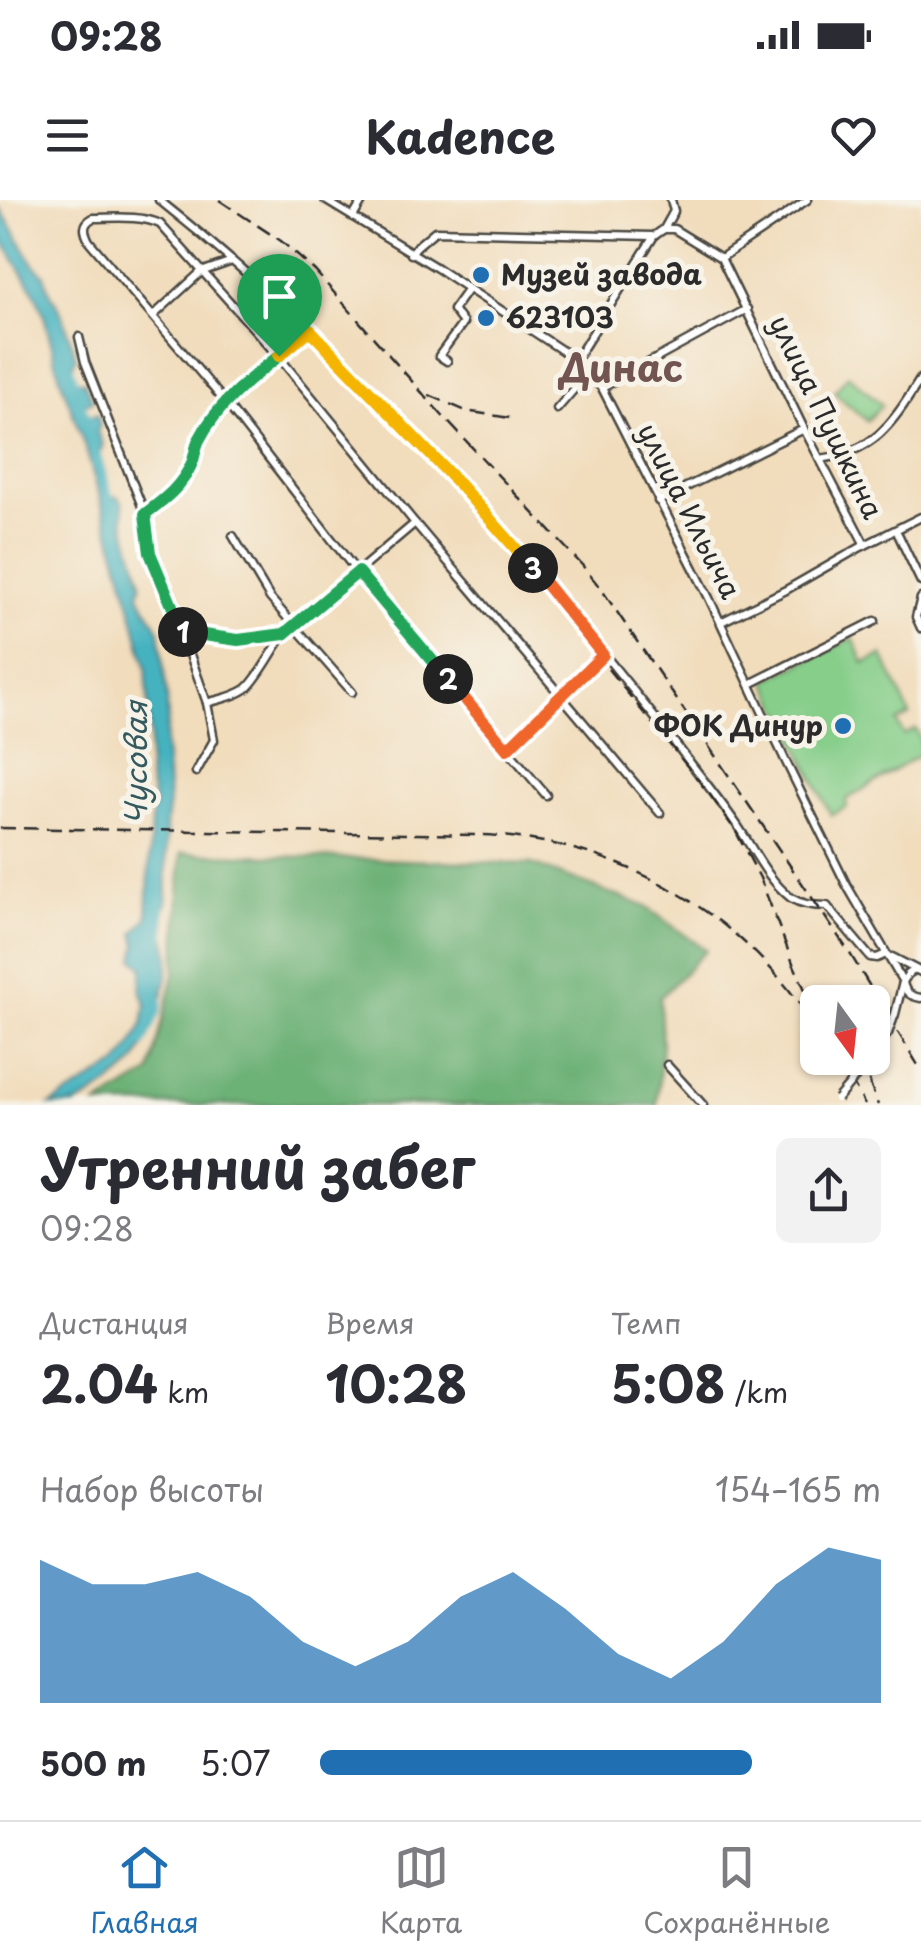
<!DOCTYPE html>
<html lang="ru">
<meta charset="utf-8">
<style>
:root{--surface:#fff;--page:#f2f2f3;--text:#2b2b33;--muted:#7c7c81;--line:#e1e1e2;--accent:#1f6fb2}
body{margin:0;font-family:"Playpen Sans",sans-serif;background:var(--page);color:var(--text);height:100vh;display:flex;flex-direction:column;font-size:38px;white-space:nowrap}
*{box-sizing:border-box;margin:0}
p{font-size:32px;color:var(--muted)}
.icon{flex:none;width:55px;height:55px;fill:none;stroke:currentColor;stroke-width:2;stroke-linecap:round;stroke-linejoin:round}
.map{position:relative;height:905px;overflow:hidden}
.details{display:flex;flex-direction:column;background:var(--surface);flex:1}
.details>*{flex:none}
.needle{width:65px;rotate:165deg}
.tools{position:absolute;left:800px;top:785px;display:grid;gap:20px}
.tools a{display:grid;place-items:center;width:90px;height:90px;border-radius:15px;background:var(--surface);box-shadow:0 2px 8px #0004;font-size:50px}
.pin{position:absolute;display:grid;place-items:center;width:85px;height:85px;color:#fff;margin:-102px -42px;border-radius:50% 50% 50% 0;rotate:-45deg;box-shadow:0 0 10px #0007}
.pin .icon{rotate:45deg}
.km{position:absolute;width:50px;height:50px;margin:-25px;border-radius:50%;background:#222;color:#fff;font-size:28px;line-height:50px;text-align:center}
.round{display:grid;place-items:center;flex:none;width:105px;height:105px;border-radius:15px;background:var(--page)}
.summary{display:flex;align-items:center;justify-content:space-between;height:170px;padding:0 40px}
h1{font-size:55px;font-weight:700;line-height:75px}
.metrics{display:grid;grid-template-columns:repeat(3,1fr);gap:15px;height:170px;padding:10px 40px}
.metrics div{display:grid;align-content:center}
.metrics b{font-size:50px;font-weight:700}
.metrics small{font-size:28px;font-weight:400}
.metrics p{font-size:28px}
.chart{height:280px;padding:20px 40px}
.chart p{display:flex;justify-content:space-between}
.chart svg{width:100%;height:180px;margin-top:10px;fill:var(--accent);opacity:.7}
ul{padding:0 40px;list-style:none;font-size:32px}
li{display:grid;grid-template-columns:160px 120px 1fr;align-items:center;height:75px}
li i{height:25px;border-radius:12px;background:var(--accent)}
.status{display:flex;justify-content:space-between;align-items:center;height:70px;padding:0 50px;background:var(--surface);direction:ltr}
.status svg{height:28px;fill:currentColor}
header{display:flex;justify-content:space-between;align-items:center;height:130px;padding:0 40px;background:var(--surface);font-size:45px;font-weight:700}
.tabs{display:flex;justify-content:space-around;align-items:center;height:140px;border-top:2px solid var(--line);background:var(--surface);font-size:28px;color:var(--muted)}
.tabs a{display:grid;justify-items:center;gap:5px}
.tabs .current{color:var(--accent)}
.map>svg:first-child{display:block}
.green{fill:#86ce8a;stroke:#587c5a;stroke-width:2.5}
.forest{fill:#6cb176;stroke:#4c6e50;stroke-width:2.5}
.water{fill:#44b2bf;stroke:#386e75;stroke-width:2.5}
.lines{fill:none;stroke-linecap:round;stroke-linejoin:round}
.river{stroke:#44b2bf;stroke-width:8}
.minor-casing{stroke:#494641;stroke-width:11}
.minor{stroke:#fff;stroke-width:6}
.rail{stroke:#2b2b2b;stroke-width:2.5;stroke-dasharray:15 8;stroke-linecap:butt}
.minor-bridge-casing{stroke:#494641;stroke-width:11;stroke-linecap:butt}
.minor-bridge{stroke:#fff;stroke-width:6}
.split-1-casing{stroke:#fff;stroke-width:20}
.split-2-casing{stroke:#fff;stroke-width:20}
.split-3-casing{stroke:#fff;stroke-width:20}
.split-4-casing{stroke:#fff;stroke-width:20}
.split-1{stroke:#22a559;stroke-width:12}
.split-2{stroke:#22a559;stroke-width:12}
.split-3{stroke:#f0652b;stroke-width:12}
.split-4{stroke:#f5b400;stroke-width:12}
.poi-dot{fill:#1f6fb2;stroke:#f7f3e8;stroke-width:4}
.labels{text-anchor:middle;stroke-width:10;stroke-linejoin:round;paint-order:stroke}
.poi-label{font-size:28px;font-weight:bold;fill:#2b2b2b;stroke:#f7f3e8;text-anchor:start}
.street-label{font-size:28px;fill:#2b2b2b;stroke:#f7f3e8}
.water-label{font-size:30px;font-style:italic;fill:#345a5f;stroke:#f7f3e8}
.district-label{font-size:38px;font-weight:bold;fill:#725450;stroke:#f7f3e8}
</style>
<div class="status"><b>09:28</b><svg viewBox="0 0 49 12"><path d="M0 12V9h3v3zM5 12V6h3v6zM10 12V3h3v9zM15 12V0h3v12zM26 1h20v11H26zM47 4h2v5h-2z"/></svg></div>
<header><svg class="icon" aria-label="menu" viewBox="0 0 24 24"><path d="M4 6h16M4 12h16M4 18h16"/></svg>Kadence<svg class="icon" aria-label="heart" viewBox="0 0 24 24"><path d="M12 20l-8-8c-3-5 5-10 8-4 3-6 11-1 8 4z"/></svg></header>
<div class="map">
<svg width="921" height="905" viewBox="0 0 921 905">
<rect width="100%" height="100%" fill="#f7f3e8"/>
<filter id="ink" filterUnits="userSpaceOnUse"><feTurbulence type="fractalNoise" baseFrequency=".01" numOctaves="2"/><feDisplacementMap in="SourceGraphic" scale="20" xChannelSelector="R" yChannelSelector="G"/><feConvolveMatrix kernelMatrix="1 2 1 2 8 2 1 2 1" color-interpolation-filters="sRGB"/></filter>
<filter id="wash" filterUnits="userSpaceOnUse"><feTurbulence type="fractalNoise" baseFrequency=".0048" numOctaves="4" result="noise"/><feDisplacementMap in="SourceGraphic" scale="40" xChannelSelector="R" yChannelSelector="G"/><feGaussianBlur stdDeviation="2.25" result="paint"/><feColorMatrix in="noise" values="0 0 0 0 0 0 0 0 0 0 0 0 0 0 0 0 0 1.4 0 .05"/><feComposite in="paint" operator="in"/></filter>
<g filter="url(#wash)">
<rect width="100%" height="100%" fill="#f1dcbb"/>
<g class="green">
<polygon points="848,175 882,205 867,221 834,192"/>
<polygon points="853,438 864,463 883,455 910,515 897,522 904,535 916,529 921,540 921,554 846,600 847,607 831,615 766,480"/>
</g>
<polygon class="forest" points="181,653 532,664 645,706 706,750 660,798 662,845 657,905 97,905 150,873 175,770"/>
<path class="water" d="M0 9C16 29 25 57 44 75L48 88 64 118 76 158 71 170 74 181H84L93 201 83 205 86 217 97 214 100 225 97 232 103 244 98 257 109 297 118 296 123 303 124 322 142 382 139 395 159 430 167 496 168 521 165 545 169 603 166 622 167 704C154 720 168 737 169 756 170 781 150 838 136 860 129 872 88 901 74 905 67 905 57 905 50 905L118 864 132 845 143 823 146 804 141 790 143 767 134 759 137 745 134 733 147 718 151 622 154 604 148 575 150 536 146 467 125 385 87 253 60 178 43 112 32 88 0 37Z"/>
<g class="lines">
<g class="river">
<polyline points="70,168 89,226"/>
<polyline points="95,249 111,303"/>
<polyline points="161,706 162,737"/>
<polyline points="143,843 158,810 159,800"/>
</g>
</g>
</g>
<g filter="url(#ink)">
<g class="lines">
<defs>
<g id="minor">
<path d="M159 0C357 157 523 349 678 547 698 573 719 599 737 625 754 650 767 679 791 698 802 705 815 706 827 706L870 757 877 758 886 754"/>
<polyline points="325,0 437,68 566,153 602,188 709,398 786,562 846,684 903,782 895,814"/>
<polyline points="353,17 363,0"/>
<polyline points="664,29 674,11 671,0"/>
<polyline points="411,54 416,47 435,31 653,36"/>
<polyline points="721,58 807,0"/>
<polyline points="153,116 201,72 232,61"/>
<polyline points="79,137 85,162 145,314 150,353 182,432 207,503 214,540 196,572"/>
<polyline points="447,161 439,156 463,123 453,110 468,89"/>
<polyline points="575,161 654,36 664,29 674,29 721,58 804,229 865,345"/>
<polyline points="602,188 747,109"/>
<polyline points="557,209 588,173"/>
<path d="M820 259C877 251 893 222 921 178"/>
<polyline points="658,301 804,229"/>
<polyline points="145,314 172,294 181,282 194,258 198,241 228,198 310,130"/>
<polyline points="898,334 921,382"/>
<polyline points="233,336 270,398 352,492"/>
<polyline points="921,398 916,417 921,428"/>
<polyline points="721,422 786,390 861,347 921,317"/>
<polyline points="183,432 238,440 284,434 415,323"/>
<polyline points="750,484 875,421"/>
<path d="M207 503C220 499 234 497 246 489 257 481 274 448 284 435"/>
<polyline points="507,549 603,455"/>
<path d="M546 595 357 372 226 203 89 41C84 31 82 24 93 18 113 18 142 15 160 24L279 157 415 323 660 613"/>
<polyline points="892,757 921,772"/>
<path d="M915 770 908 774 903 782C905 793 910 796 921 798"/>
<polyline points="872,857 888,833"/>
<polyline points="667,865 703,905"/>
</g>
</defs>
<use href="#minor" class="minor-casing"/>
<use href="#minor" class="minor"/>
<g class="rail">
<polyline points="219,0 281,41 315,71 439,212 582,365 602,390 849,752 921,870"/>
<polyline points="429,195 466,211 516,219"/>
<polyline points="608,469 709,593 736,632 760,678 793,763 811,803"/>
<path d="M0 628 480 635C617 639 746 714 818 831"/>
<polyline points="838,858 865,905"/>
<polyline points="865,858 871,887 878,905"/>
</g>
<defs>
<g id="minor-bridge">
<polyline points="888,833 895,814"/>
<polyline points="837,899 872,858"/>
</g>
</defs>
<use href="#minor-bridge" class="minor-bridge-casing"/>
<use href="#minor-bridge" class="minor-bridge"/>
</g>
</g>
<g class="lines" filter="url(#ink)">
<defs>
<path id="split-1" d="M183 432 150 353 145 314C165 299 182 286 192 263 195 256 195 248 199 240 217 205 248 180 279 156"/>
<polyline id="split-2" points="183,432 238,440 284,434 358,372 448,479"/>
<polyline id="split-3" points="448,479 507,549 603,455 533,368"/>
<polyline id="split-4" points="279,156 310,130 459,284 533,368"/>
</defs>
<use href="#split-1" class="split-1-casing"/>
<use href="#split-2" class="split-2-casing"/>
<use href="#split-3" class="split-3-casing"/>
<use href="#split-4" class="split-4-casing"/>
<use href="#split-1" class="split-1"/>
<use href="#split-2" class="split-2"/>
<use href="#split-3" class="split-3"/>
<use href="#split-4" class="split-4"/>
</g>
<g class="poi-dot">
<circle cx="481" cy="75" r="10"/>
<circle cx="486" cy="118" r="10"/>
<circle cx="843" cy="526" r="10"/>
</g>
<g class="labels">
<g class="poi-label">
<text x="501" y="85">Музей завода</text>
<text x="506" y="128">623103</text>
<text x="823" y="536" text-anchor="end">ФОК Динур</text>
</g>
<g class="street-label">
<text transform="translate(826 217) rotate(64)" y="10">улица Пушкина</text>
<text transform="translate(689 311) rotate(63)" y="10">улица Ильича</text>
</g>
<g class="water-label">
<text transform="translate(137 563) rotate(-90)" y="10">Чусовая</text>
</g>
<g class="district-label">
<text x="621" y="182">Динас</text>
</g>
</g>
</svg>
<div class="tools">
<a><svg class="needle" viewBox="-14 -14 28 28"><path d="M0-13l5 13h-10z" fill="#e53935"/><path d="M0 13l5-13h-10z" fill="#7c7c81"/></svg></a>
</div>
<div class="pin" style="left:279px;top:156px;background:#1e9e55"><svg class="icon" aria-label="arrive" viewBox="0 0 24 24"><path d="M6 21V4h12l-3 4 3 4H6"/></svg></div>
<b class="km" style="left:183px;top:432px">1</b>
<b class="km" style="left:448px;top:479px">2</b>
<b class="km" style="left:533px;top:368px">3</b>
</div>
<section class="details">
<div class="summary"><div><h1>Утренний забег</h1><p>09:28</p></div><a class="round"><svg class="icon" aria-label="share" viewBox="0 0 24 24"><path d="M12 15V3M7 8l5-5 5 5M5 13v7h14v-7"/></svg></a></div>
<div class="metrics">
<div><p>Дистанция</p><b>2.04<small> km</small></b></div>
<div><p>Время</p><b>10:28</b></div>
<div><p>Темп</p><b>5:08<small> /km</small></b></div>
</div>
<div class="chart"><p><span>Набор высоты</span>154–165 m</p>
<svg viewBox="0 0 160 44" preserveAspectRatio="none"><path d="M0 44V9L10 15L20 15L30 12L40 18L50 29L60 35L70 29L80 18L90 12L100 21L110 32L120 38L130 29L140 15L150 6L160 9V44z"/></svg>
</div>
<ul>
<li><b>500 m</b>5:07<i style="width:77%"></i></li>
</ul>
</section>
<nav class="tabs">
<a class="current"><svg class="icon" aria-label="home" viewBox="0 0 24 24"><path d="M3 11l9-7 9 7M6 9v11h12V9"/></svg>Главная</a>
<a><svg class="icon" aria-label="map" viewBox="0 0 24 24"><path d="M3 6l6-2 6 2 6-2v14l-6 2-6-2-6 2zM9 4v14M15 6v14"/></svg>Карта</a>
<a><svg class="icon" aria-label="saved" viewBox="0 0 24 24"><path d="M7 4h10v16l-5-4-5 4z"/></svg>Сохранённые</a>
</nav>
